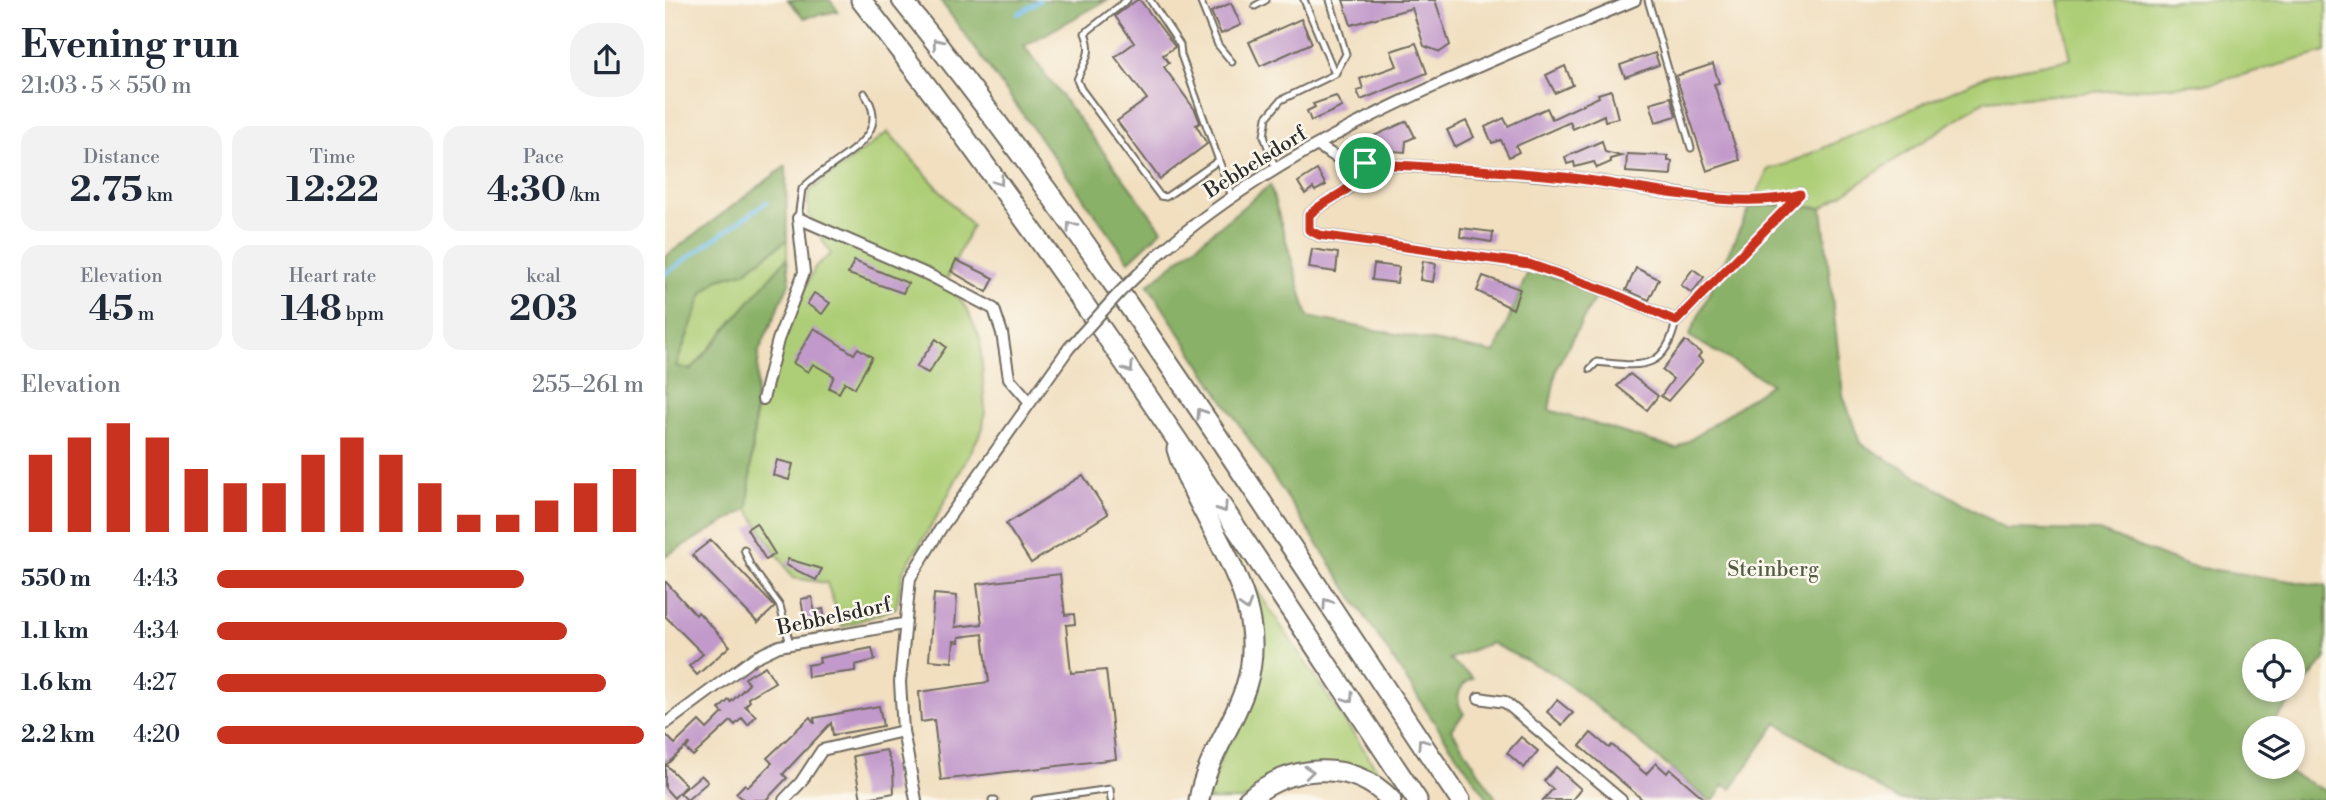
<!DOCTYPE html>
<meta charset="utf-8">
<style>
:root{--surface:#fff;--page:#f2f2f3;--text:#1f2937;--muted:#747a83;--accent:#c8321e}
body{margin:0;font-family:"Libre Bodoni",serif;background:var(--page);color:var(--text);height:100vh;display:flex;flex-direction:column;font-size:26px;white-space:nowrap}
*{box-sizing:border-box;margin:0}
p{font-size:23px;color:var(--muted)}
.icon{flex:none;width:38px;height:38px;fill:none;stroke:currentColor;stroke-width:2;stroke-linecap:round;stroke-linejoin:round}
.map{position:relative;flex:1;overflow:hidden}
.sheet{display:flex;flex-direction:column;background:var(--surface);width:665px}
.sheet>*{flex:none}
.buttons{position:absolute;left:1577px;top:639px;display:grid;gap:14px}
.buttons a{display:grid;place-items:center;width:63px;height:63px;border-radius:50%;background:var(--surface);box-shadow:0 4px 10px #0003;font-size:35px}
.pin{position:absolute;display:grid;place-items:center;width:60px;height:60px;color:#fff;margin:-30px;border:4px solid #fff;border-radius:50%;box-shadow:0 2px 7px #0007}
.round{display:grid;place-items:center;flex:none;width:74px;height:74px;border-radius:28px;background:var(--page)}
.headline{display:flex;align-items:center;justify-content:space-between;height:119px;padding:0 21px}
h1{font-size:38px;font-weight:700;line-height:52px}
.stats{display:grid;grid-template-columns:repeat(3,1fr);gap:10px;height:119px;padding:7px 21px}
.stats div{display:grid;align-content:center;border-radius:18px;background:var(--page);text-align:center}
.stats b{font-size:35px;font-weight:700}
.stats small{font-size:19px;font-weight:400}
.stats p{font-size:19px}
.chart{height:196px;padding:14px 21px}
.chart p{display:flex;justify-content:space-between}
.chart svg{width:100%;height:126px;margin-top:7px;stroke:var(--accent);stroke-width:6}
ul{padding:0 21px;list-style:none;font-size:23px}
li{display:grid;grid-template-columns:112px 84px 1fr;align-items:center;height:52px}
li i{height:18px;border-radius:9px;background:var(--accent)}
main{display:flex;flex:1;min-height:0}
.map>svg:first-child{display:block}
.green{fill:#adce76;stroke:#6c7c50;stroke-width:2}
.forest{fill:#8ab167;stroke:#5a6e49;stroke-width:2;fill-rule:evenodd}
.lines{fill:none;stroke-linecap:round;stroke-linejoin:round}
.stream{stroke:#6fbdea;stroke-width:4.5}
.building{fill:#c199ca}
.lane-casing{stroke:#706a5f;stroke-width:9}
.street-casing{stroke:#706a5f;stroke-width:14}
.highway-casing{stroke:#706a5f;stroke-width:23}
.lane{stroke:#fff;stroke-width:5}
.street{stroke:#fff;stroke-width:10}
.highway{stroke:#fff;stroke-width:19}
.street-bridge-casing{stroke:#706a5f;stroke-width:14;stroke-linecap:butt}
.street-bridge{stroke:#fff;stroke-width:10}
.oneway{stroke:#a0a0a0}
.route-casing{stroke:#fff;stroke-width:14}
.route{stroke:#c8321e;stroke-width:9}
.labels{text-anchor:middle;stroke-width:5;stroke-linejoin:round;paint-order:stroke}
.street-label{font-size:21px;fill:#2b2b2b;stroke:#fbf7ec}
.park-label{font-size:21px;fill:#525c42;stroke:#fbf7ec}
</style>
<main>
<section class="sheet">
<div class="headline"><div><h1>Evening run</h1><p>21:03 · 5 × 550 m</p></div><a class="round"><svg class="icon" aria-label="share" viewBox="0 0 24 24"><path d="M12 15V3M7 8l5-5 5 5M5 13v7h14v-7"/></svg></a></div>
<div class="stats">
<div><p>Distance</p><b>2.75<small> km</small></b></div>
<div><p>Time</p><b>12:22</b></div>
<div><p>Pace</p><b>4:30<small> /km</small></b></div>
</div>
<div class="stats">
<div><p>Elevation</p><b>45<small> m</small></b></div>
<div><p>Heart rate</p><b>148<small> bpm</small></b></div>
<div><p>kcal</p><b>203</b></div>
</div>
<div class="chart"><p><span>Elevation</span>255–261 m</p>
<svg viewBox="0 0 160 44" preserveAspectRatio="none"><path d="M5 44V17M15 44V11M25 44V6M35 44V11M45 44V22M55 44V27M65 44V27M75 44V17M85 44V11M95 44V17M105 44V27M115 44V38M125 44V38M135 44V33M145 44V27M155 44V22"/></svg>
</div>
<ul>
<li><b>550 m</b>4:43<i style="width:72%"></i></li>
<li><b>1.1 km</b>4:34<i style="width:82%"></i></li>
<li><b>1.6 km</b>4:27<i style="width:91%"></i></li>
<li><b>2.2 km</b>4:20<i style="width:100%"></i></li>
</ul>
</section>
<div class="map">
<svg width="1661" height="800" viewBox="0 0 1661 800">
<rect width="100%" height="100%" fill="#fbf7ec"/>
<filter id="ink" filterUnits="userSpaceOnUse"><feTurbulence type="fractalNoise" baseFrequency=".0143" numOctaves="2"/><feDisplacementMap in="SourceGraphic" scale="14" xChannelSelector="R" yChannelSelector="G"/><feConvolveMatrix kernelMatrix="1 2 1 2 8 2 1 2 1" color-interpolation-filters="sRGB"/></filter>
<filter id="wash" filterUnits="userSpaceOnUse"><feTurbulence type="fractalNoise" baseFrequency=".00686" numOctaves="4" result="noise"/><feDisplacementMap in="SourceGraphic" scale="28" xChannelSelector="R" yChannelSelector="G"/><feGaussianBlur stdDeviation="1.57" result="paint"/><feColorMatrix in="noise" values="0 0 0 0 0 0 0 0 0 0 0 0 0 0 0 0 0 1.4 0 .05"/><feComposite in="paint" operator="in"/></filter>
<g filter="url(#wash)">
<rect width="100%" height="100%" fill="#f1dfc0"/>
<g class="green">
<polygon points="1394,0 1661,0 1661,52 1548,83 1321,100 1157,208 1087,203 1103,169 1122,164 1323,75 1406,59"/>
<path d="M223 132 307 226 281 281 302 309 315 339 320 410 318 428 270 520 238 571 231 608 177 627 162 583 128 578 83 509 91 407 105 382 117 340 150 267 166 254C156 236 134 210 146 190Z"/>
<polygon points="122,240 122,258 26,370 11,366 38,293 54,279 79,271"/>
<polygon points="583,577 722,784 678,768 578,800 539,800 585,687 580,579"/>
</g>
<g class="forest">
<polygon points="123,0 165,0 173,11 139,18"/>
<polygon points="275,0 442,0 359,46 497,230 464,261"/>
<polygon points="121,166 122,240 79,272 54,279 38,293 11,366 26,370 122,258 125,281 94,351 83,509 0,556 0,257"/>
<path d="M605 185 643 317 830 353 864 269 933 292 892 367 884 410 1012 449 1106 384 1024 336 1087 203 1157 208 1178 395 1195 443 1341 529 1434 531 1523 566 1661 586V658L1604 728H1589V746L1585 751 1589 754V766L1613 767 1661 791V800H1233L1112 723 1066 789 1059 785 1049 800H1043L936 710 889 674 826 643 784 659 808 678C792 686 789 700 799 714L786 729 832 800H824L777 734 483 285ZM1589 651H1628V690H1589Z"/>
</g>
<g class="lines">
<g class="stream">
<polyline points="353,14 375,0"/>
<polyline points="0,274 102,202"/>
</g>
</g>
<g id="blocks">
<g class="building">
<polygon points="472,0 475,0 510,47 498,55 504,63 499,67 530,110 535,123 531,125 542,144 495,179 452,121 482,99 450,57 469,43 450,16"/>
<polygon points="678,0 770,0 785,45 775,52 759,46 747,8 686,25"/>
<polygon points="566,3 576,25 556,34 546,12"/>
<polygon points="636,19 647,43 595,66 584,42"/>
<polygon points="751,43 762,73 696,100 692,91 698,89 695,79 732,66 726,51"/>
<polygon points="990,53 994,65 960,77 955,65"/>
<polygon points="1048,64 1054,83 1049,84 1075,160 1042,171 1011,76"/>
<polygon points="900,66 908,85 890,93 881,75"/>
<polygon points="946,90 953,118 940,121 939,115 908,129 905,122 851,146 854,152 844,157 836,140 827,143 820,127 839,118 843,126 882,108 887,119 934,97 933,94"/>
<polygon points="671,96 677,107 646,121 642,111 650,107 648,104"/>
<polygon points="1006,97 1011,116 991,122 985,103"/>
<polygon points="742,121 750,137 741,141 740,152 704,149 702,139"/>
<polygon points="801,121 809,137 790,147 782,130"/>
<polygon points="937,141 940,152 956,156 945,159 946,162 932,168 929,162 910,167 909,162 902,164 900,157"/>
<polygon points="962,154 1003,156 1003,161 1007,161 1006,175 961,172"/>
<polygon points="652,170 661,185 650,191 648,188 640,194 633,182"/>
<polygon points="796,228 828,232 827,242 795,237"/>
<polygon points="647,249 673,253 671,272 644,268"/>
<polygon points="291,260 329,278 322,292 286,271"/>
<polygon points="189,261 243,283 238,293 183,274"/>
<polygon points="758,261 771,264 768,282 755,280"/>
<polygon points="709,264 734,267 732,283 707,280"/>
<polygon points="971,268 994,279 984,300 961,290"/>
<polygon points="1028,269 1039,277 1027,293 1016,285"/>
<polygon points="818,276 855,289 848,309 812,291"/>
<polygon points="149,293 165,303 157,314 142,304"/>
<polygon points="149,328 189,354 193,348 207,357 190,388 180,382 174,393 164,388 169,376 148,364 143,372 128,363"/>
<polygon points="271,339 281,347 263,373 251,367"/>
<polygon points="1020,341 1036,353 1033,357 1038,361 1003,401 996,396 1008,379 997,370"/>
<polygon points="965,374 993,396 982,410 952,386"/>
<polygon points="112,460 128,464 124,480 108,475"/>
<polygon points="418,475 443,514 366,563 341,524"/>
<polygon points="91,523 110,554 101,560 82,529"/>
<polygon points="46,540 110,607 93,623 27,555"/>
<polygon points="123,559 157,569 151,580 121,565"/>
<polygon points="395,574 400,615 409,614 410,624 401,625 406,673 441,670 451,759 276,780 269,720 256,722 254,692 324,682 318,634 294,637 294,642 289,641 287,662 264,660 269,594 292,596 290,627 317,624 312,584"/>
<polygon points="0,581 31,615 33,612 65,646 32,675 24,666 38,654 0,616"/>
<polygon points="147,597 149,611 158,609 161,625 141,628 136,599"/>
<polygon points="207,648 210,660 190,665 190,671 143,677 142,665 155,663 154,658"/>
<polygon points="100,666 110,682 83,698 85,701 80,706 91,716 83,725 77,718 70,725 66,721 28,756 21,749 25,743 1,765 21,785 9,798 0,788 0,734 10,744 34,721 42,729 58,713 54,709 64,700 66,702 84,684 80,678"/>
<polygon points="892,700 908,713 897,725 882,712"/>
<polygon points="214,706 218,726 168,735 166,723 118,774 122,778 101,800 79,800 71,793 80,784 83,787 107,763 102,758 145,717 150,724 149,718"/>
<polygon points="926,733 944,748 947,745 981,774 991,763 1002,773 1005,769 1041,800 978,800 915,746"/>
<polygon points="856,737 873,751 859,768 842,753"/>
<polygon points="221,750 228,769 229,793 196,799 188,756"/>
<polygon points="891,767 916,789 907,800 878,800 888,789 879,781"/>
<polygon points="36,775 43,782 22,800 15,793"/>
</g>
</g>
</g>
<g filter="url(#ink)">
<use href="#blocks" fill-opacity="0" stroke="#706a5f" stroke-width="2"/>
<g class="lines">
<defs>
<g id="lane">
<path d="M462 0 420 33C429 54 419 61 412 80L416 89 495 196 501 197 553 161"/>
<polyline points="485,0 515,45 516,55 567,197"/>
<polyline points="535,0 553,45 567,62"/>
<polyline points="639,0 670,74"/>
<polyline points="983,0 1026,148"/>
<polyline points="590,6 601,0"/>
<polyline points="611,170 599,136 602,117 616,100 670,74 681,54 665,0"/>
<path d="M133 218 137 189C164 159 233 140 199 93"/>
<path d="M925 369 932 362C974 366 1000 373 1011 321"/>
<polyline points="79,549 85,565 115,606 125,644"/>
<polyline points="327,800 330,800"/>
<polyline points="370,800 445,789 446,800"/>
</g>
<g id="street">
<path d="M653 146 673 158 700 163C769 168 839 171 907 178 971 185 1073 212 1133 195"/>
<path d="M700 163C689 196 667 193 644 215V230L654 235 864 264 945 292 1011 321 1135 194"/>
<path d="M491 257C619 140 811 68 970 0"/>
<polyline points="98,399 113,340 139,272 133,218 266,276 329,309 337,333 344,378 364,401"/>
<polyline points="814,698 840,702 956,800"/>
<polyline points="0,724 89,658 114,646 238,624"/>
<polyline points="119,800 136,782 157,750 238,731"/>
<polyline points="251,800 238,731 235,682 245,578 276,528 404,348"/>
</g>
<g id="highway">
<path d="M196 0C396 256 572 530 752 800"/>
<path d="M237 0C441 253 613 531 795 800"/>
<path d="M512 449C535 528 609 597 581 686 569 725 541 759 534 800"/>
<path d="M583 800C623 764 687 758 726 800"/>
</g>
</defs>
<use href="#lane" class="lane-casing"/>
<use href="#street" class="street-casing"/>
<use href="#highway" class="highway-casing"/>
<use href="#lane" class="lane"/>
<use href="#street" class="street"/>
<use href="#highway" class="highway"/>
<defs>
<polyline id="street-bridge" points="404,348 455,292 491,257"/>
</defs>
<use href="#street-bridge" class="street-bridge-casing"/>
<use href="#street-bridge" class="street-bridge"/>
</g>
<defs><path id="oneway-chevron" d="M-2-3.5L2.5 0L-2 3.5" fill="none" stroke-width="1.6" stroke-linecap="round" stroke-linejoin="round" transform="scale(1.75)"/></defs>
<g class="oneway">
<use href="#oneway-chevron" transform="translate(272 43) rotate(-129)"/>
<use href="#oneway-chevron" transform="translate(334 181) rotate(54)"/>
<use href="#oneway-chevron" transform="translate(406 226) rotate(-125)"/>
<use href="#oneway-chevron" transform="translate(464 368) rotate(56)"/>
<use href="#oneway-chevron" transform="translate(536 413) rotate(-123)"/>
<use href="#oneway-chevron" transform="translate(558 508) rotate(57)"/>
<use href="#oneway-chevron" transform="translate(662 603) rotate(-124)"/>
<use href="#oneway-chevron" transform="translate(581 606) rotate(73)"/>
<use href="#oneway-chevron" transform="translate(684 698) rotate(56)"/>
<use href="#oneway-chevron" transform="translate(757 743) rotate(-124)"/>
<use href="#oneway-chevron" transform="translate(644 772) rotate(-6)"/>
</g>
</g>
<g class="lines" filter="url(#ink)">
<defs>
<path id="route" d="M700 163C769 168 839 170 908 178 973 186 1073 212 1135 194L1011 321 945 292 864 264 654 235 644 230V215C667 193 688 196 700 163Z"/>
</defs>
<use href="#route" class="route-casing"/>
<use href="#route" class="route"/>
</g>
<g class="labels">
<g class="street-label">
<text transform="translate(590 162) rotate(-32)" y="7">Bebbelsdorf</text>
<text transform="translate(169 616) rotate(-12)" y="7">Bebbelsdorf</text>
</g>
<g class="park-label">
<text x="1108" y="576">Steinberg</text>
</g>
</g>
</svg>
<div class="buttons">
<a><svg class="icon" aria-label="locate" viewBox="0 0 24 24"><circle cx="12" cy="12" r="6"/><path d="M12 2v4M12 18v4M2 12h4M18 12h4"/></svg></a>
<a><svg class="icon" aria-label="layers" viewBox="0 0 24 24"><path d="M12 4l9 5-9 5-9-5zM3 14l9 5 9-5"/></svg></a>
</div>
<div class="pin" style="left:700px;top:163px;background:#1e9e55"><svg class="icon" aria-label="arrive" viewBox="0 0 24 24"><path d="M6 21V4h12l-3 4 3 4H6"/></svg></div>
</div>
</main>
